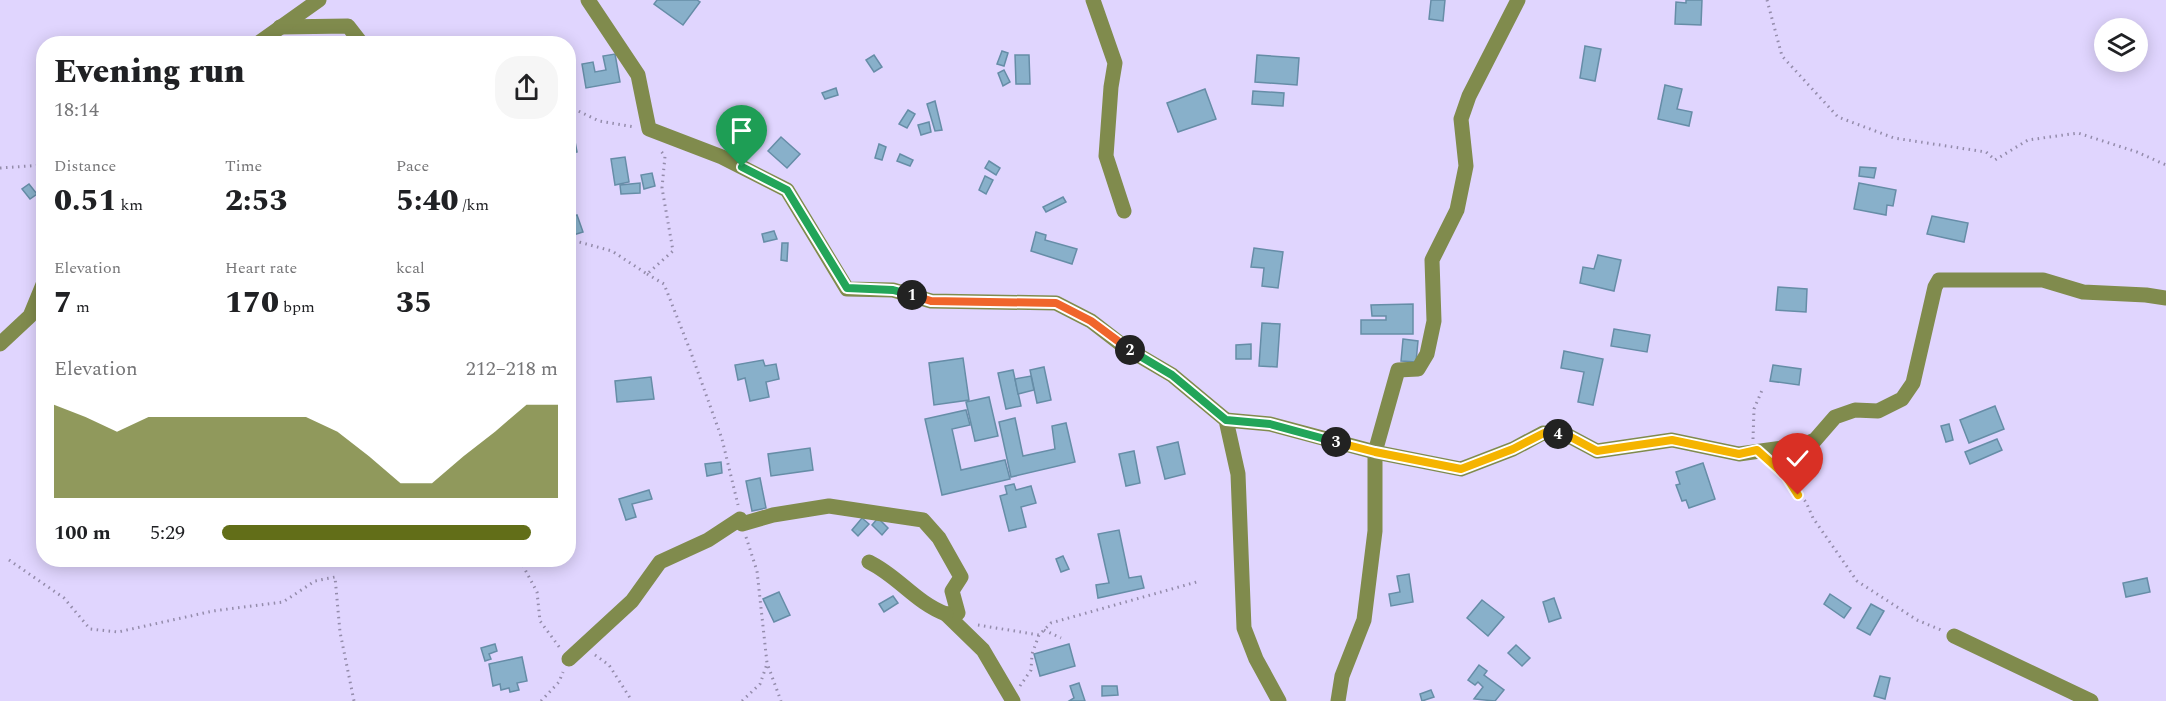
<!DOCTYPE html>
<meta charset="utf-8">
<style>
:root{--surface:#fff;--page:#f6f6f6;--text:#202124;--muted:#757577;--accent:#626e18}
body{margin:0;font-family:Spectral,serif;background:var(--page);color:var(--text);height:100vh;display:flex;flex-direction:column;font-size:22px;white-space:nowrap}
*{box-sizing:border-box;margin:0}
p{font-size:20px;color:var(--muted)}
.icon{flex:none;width:33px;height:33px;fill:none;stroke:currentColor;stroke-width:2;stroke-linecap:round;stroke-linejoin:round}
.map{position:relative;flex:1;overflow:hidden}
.drawer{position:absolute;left:36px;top:36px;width:540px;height:531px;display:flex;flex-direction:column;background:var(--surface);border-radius:24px;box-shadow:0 3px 15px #0003}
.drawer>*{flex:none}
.tools{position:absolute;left:2094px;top:18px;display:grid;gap:12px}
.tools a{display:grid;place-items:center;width:54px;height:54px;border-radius:50%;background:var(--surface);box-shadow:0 3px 15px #0003;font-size:30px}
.pin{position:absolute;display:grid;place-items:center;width:51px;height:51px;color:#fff;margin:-62px -26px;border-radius:50% 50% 50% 0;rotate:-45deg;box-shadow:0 0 6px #0007}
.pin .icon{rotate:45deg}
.km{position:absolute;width:30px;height:30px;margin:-15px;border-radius:50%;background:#222;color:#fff;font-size:16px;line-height:30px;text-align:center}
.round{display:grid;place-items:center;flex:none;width:63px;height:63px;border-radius:24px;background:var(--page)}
.summary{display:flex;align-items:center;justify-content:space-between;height:102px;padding:0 18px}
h1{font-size:33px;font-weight:800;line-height:45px}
.stats{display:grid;grid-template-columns:repeat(3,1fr);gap:9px;height:102px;padding:6px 18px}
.stats div{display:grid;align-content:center}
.stats b{font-size:30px;font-weight:800}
.stats small{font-size:16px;font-weight:400}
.stats p{font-size:16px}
.chart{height:168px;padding:12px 18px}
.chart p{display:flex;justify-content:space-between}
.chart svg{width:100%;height:108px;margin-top:6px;fill:var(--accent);opacity:.7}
ul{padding:0 18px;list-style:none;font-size:20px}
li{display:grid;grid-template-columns:96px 72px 1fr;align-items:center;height:45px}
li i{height:15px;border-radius:8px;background:var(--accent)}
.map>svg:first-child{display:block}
.building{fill:#88b0ca;stroke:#668da7;stroke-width:1.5}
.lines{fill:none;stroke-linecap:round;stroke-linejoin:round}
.path{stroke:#948cab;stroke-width:3;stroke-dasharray:1.5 4.5;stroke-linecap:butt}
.street{stroke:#808b4d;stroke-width:15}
.split-1-casing{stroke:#fff;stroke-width:12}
.split-2-casing{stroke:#fff;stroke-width:12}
.split-3-casing{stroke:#fff;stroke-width:12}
.split-4-casing{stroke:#fff;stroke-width:12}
.split-5-casing{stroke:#fff;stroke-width:12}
.split-1{stroke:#22a559;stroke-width:8}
.split-2{stroke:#f0652b;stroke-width:8}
.split-3{stroke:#22a559;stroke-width:8}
.split-4{stroke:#f5b400;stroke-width:8}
.split-5{stroke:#f5b400;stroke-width:8}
</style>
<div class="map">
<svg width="2166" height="701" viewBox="0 0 2166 701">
<rect width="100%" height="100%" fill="#e0d5fe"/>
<g class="building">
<polygon points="657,0 697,0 700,2 683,25 654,4"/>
<polygon points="1431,0 1445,0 1443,21 1429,19"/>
<polygon points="1686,0 1702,0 1701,25 1675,24 1676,2 1686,3"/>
<polygon points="1585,46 1601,49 1595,81 1580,78"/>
<polygon points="1002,51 1008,53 1004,66 997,64"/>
<polygon points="615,54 620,82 586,88 582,64 593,62 595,72 606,70 603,56"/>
<polygon points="874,55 882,67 874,72 866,60"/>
<polygon points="1015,55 1029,55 1030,84 1016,84"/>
<polygon points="1257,55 1299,58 1297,85 1255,82"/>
<polygon points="1004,70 1010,82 1003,86 998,73"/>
<polygon points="1665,85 1682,89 1677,109 1692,112 1689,126 1658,119"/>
<polygon points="836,88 838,95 825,99 822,93"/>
<polygon points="1205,89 1216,119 1178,132 1167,103"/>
<polygon points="1253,91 1284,93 1283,106 1252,104"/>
<polygon points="935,101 942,130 935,131 927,104"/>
<polygon points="908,110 915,114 907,128 899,124"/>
<polygon points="929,122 931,132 921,135 918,125"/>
<polygon points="568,126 572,126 577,152 568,154"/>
<polygon points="781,137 800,154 787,168 768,151"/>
<polygon points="879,144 886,147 882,160 875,158"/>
<polygon points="900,154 913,160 910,166 897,161"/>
<polygon points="625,157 629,182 615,185 611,159"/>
<polygon points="989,161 1000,168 996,175 985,168"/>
<polygon points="1860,167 1876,168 1874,178 1859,176"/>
<polygon points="652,173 655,186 644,189 641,175"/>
<polygon points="985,176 993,180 986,194 979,190"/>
<polygon points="640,183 640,193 621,194 620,185"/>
<polygon points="1859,183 1896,190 1893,206 1887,205 1886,215 1854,209"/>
<polygon points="29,184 37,194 30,199 22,189"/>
<polygon points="1063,197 1066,202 1046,212 1043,207"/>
<polygon points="577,215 583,232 570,236 568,218"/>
<polygon points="1932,216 1968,223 1964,242 1927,234"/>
<polygon points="774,231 777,239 764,242 762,234"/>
<polygon points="1036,232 1046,235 1045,240 1077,249 1072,264 1031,251"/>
<polygon points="782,243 788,243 787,261 781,260"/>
<polygon points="1254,248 1283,252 1278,288 1262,286 1264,268 1251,267"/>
<polygon points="1598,255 1621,260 1614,291 1580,283 1583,267 1594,269"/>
<polygon points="1778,287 1807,289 1806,312 1776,310"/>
<polygon points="1413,304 1413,334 1361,334 1361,320 1386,320 1386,316 1372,316 1371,305"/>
<polygon points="1262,323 1280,324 1277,367 1259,366"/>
<polygon points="1614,329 1650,335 1647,352 1611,346"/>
<polygon points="1403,339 1418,341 1416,362 1401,361"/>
<polygon points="1251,344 1251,359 1236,359 1236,345"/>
<polygon points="1564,351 1603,359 1593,405 1578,402 1584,372 1561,368"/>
<polygon points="963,358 969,400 934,405 929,363"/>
<polygon points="763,360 765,366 776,364 779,379 766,382 769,397 750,401 745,378 738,380 735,365"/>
<polygon points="1773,365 1801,369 1799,385 1770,381"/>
<polygon points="1044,367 1051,400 1037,403 1030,370"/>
<polygon points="1013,370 1021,406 1006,409 998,373"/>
<polygon points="1031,376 1034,390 1018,394 1015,379"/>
<polygon points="651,377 654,399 617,402 615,381"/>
<polygon points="989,397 998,436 975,441 966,402"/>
<polygon points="1995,406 2004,429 1969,443 1960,420"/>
<polygon points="966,410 970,425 952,429 961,470 1005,460 1010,479 942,495 925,419"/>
<polygon points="1015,418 1023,456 1055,449 1052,426 1066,423 1075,462 1011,477 999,422"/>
<polygon points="1949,424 1953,440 1946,442 1941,426"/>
<polygon points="1997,439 2002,450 1970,464 1965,452"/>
<polygon points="1178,442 1185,474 1165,479 1157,447"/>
<polygon points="810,448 813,470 771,476 768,454"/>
<polygon points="1134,451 1140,483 1126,486 1119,454"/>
<polygon points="721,462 722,473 707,476 705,464"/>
<polygon points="1703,463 1715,499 1689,508 1686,500 1682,501 1676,485 1680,484 1676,472"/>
<polygon points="760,478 766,508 752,511 746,481"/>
<polygon points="1014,484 1016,490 1031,486 1036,503 1021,507 1026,527 1009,531 1000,496 1007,494 1005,486"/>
<polygon points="649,490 652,499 632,504 636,517 626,520 619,499"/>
<polygon points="862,518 869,524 858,536 852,530"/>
<polygon points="878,518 888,528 882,535 872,525"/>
<polygon points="1119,530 1129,578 1141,576 1144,588 1098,598 1096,585 1109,583 1098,534"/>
<polygon points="1063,556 1069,569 1061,572 1056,559"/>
<polygon points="1409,574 1413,602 1391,606 1389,594 1400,592 1397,576"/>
<polygon points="2147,578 2150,592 2126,597 2123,583"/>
<polygon points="779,592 790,615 774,622 763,599"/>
<polygon points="1830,594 1851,608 1844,618 1824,604"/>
<polygon points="893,596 898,603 884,612 879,604"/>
<polygon points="1554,598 1561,618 1549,622 1543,602"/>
<polygon points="1482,600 1504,617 1488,636 1467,618"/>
<polygon points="1871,604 1884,611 1870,635 1857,628"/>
<polygon points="495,644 497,651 489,654 491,659 485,661 481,648"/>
<polygon points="1069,644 1075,666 1040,676 1034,654"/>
<polygon points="1516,645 1530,658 1522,666 1508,653"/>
<polygon points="522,657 527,681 517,683 519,690 510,692 509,688 501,690 500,684 493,686 489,664"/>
<polygon points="1479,665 1487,671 1484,675 1504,690 1495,701 1474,699 1483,687 1478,682 1475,685 1468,680"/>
<polygon points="1880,676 1890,678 1885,699 1874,696"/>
<polygon points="1079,683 1085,701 1069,701 1074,698 1070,686"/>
<polygon points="1102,686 1117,686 1118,695 1102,696"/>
<polygon points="1431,690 1434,697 1422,701 1420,694"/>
</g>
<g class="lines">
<g class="path">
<polyline points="1767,0 1782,56 1838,117 1894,138 1986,152 1995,160 2028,140 2078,133 2137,152 2166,165"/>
<polyline points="568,106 599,121 635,127"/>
<polyline points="0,168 44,165"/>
<polyline points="568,239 612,251 647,274 673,251 662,188 665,156 660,150"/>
<polyline points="647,274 664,284 690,350 722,439 738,505"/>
<polyline points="1753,439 1754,409 1763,388"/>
<polyline points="1773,464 1806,502 1813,518 1857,581 1917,620 1941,630"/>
<polyline points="746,537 757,571 767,663 781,701"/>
<polyline points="9,560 64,598 90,629 118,632 213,611 283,602 315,581 335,577 340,632 354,701"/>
<polyline points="520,560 537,592 540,621 560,648"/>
<polyline points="978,625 1039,635"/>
<polyline points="1044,630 1061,638"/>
<polyline points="595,655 609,665 632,701"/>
<polyline points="1020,686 1031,670 1032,654 1039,635 1051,623 1200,581"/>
<polyline points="541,701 559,682 563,672"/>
<polyline points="742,701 760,684 767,664"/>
</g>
<g class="street">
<polyline points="588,0 638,75 649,129 722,157 787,190 847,289 893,290 931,301 1056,303 1091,321 1126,348 1172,375 1226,420 1238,474 1244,628 1256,659 1279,701"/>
<polyline points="1093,0 1115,63 1111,87 1106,156 1124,211"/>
<polyline points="280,27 348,26 362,44"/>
<polyline points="257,44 319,0"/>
<polyline points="0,344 30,316 44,282"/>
<polyline points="1226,420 1270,424 1375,452 1461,469 1513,449 1543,433 1567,435 1597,451 1672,440 1739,454 1803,445 1815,440 1835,417 1855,410 1878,411 1902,399 1913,383 1935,287 1939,280 2043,280 2083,292 2146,295 2166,298"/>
<polyline points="742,524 773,515 829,506 923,520 939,538 961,577 952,591 958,613 946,614 983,650 1013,701"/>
<path d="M869 562C898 576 916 603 946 614"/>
<polyline points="1954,636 2091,701"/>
<polyline points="569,659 632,601 660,562 708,540 740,519"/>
<polyline points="1338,701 1342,676 1364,620 1375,531 1375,452 1398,370 1418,369 1427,354 1434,321 1432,260 1457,210 1466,166 1461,119 1469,96 1518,0"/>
</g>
</g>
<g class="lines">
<defs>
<polyline id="split-1" points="742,167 787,190 847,288 893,290 912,295"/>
<polyline id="split-2" points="912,295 931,301 1056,303 1091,321 1130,350"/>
<polyline id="split-3" points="1130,350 1172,375 1226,420 1270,424 1336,442"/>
<polyline id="split-4" points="1336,442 1375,452 1461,469 1513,449 1544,433 1558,434"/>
<polyline id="split-5" points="1558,434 1567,435 1597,451 1672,440 1739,454 1757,450 1786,476 1798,495"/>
</defs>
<use href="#split-1" class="split-1-casing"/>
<use href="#split-2" class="split-2-casing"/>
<use href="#split-3" class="split-3-casing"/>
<use href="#split-4" class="split-4-casing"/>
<use href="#split-5" class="split-5-casing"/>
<use href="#split-1" class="split-1"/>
<use href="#split-2" class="split-2"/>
<use href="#split-3" class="split-3"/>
<use href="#split-4" class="split-4"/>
<use href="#split-5" class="split-5"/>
</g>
</svg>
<div class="tools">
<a><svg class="icon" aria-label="layers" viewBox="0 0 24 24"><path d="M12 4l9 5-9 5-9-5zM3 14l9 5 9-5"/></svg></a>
</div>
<div class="pin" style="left:742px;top:167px;background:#1e9e55"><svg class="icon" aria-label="arrive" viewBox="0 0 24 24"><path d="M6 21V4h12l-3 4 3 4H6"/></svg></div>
<div class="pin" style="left:1798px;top:495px;background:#d93025"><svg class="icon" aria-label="check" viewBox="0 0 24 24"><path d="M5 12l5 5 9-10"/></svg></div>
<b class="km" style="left:912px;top:295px">1</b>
<b class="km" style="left:1130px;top:350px">2</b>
<b class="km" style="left:1336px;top:442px">3</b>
<b class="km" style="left:1558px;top:434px">4</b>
<section class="drawer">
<div class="summary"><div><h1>Evening run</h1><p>18:14</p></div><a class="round"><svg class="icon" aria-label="share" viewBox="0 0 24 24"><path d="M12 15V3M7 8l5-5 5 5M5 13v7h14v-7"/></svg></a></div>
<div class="stats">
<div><p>Distance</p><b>0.51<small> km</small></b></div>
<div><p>Time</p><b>2:53</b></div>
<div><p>Pace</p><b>5:40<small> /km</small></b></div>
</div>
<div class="stats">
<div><p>Elevation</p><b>7<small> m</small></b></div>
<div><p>Heart rate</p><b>170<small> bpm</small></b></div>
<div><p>kcal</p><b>35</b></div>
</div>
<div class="chart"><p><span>Elevation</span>212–218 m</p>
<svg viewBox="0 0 160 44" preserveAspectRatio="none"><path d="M0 44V6L10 11L20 17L30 11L40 11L50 11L60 11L70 11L80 11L90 17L100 27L110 38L120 38L130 27L140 17L150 6L160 6V44z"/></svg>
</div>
<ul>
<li><b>100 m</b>5:29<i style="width:92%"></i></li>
</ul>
</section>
</div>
